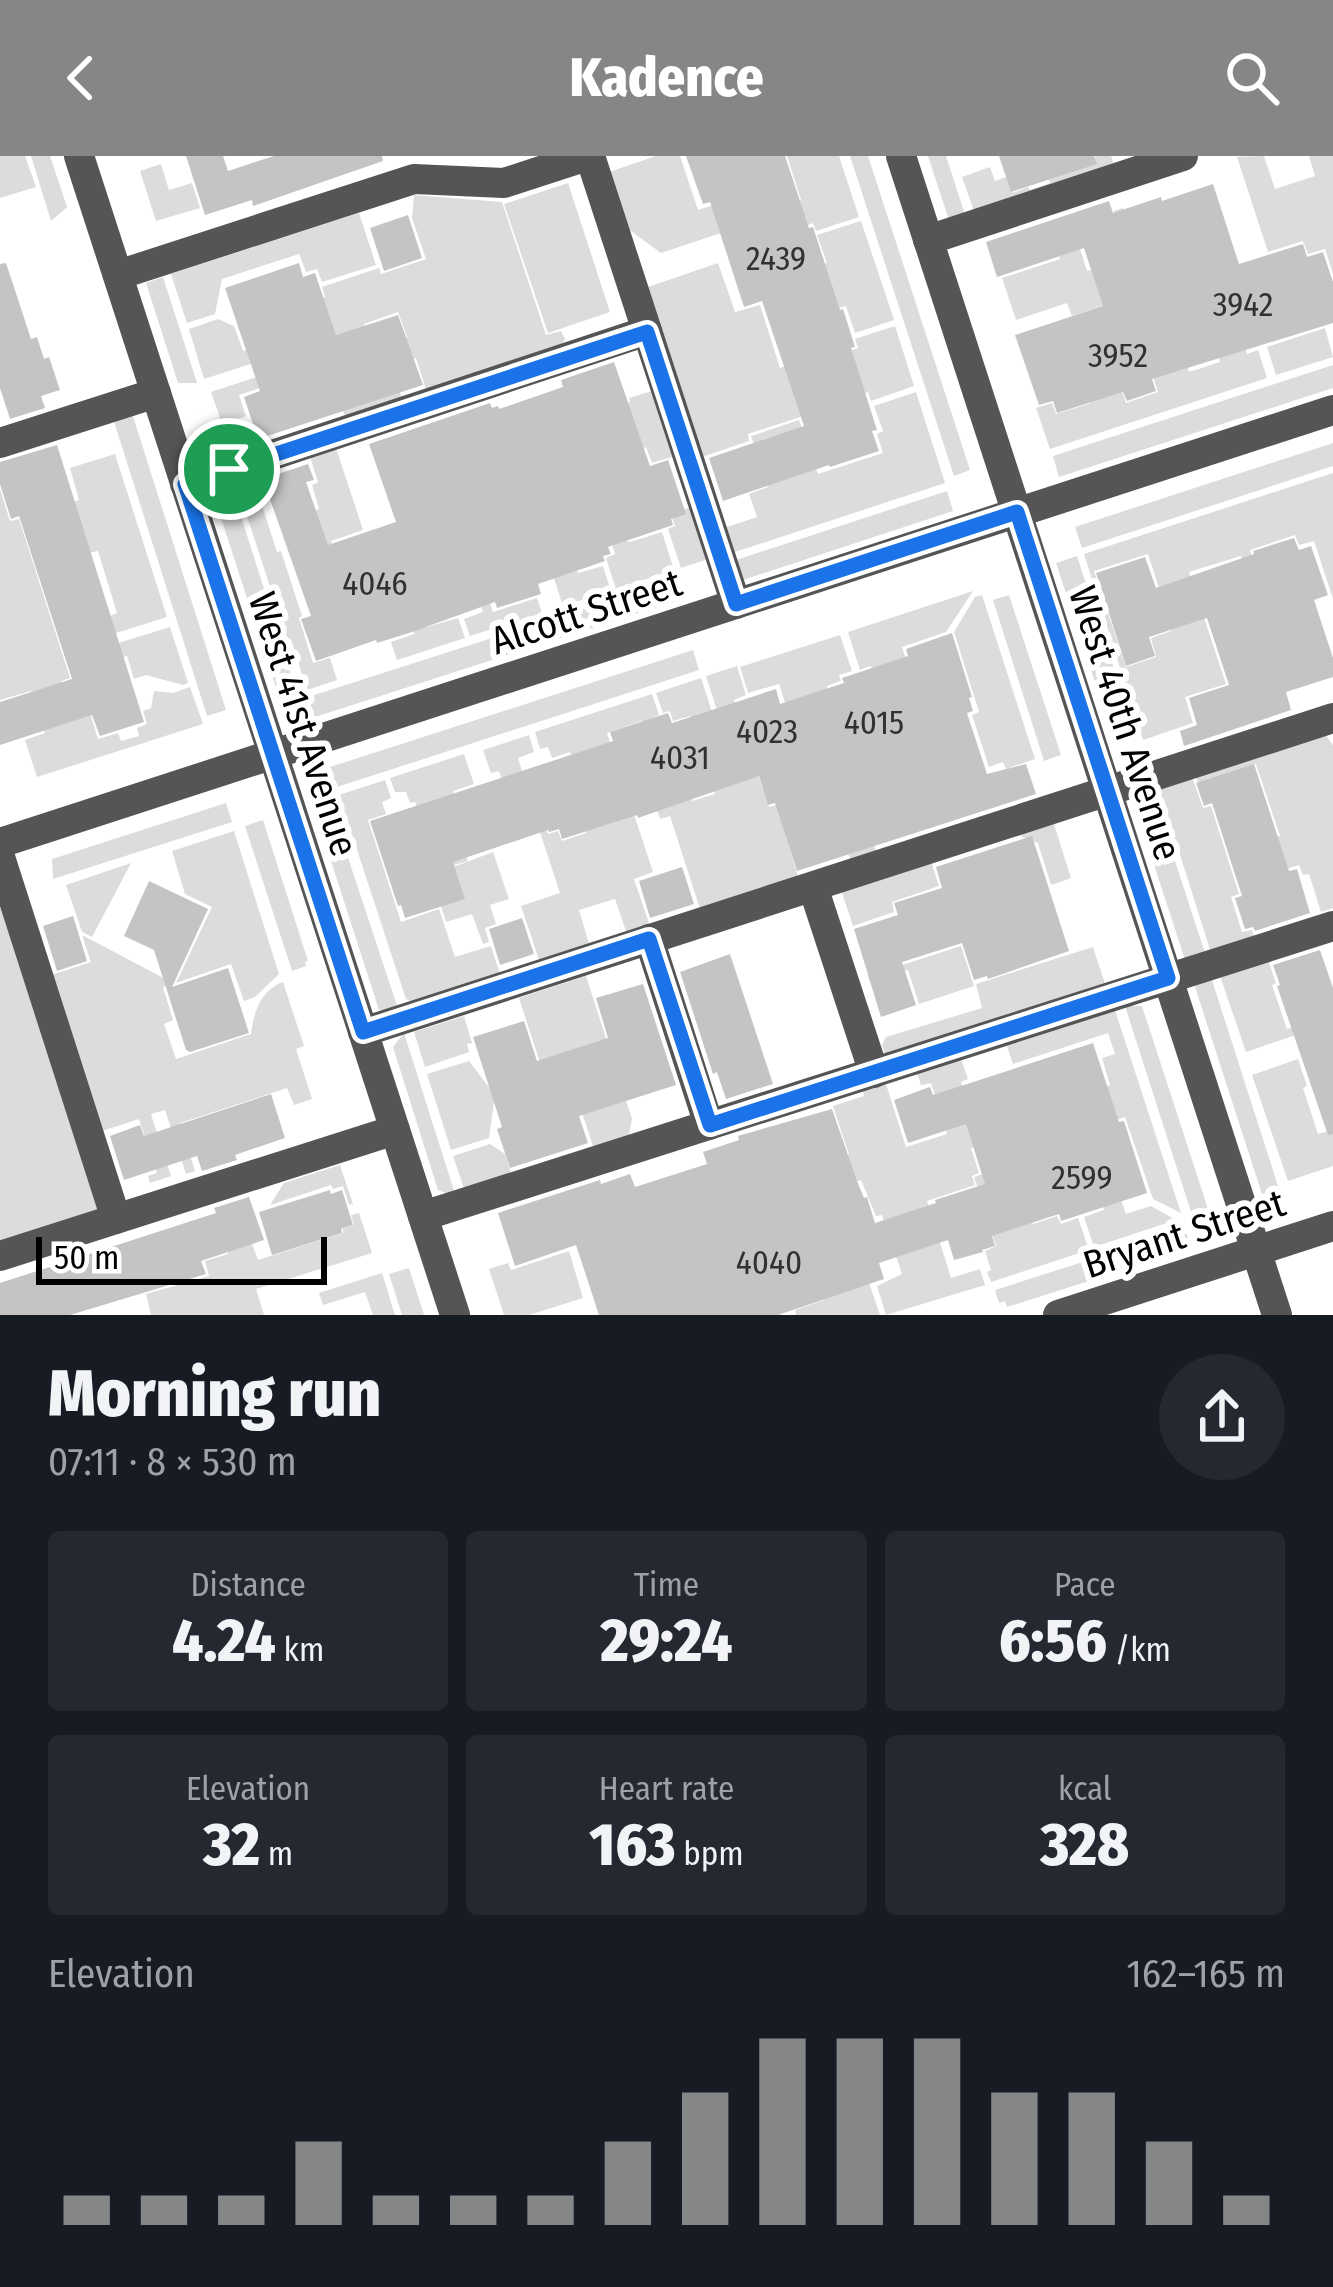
<!DOCTYPE html>
<meta charset="utf-8">
<style>
:root{--surface:#171b24;--page:#242831;--text:#f1f3f6;--muted:#9ea1a6;--accent:#858687}
body{margin:0;font-family:"Fira Sans Condensed",sans-serif;background:var(--page);color:var(--text);height:100vh;display:flex;flex-direction:column;font-size:45px;white-space:nowrap}
*{box-sizing:border-box;margin:0}
p{font-size:39px;color:var(--muted)}
.icon{flex:none;width:66px;height:66px;fill:none;stroke:currentColor;stroke-width:2;stroke-linecap:round;stroke-linejoin:round}
.map{position:relative;height:1159px;overflow:hidden}
.panel{display:flex;flex-direction:column;background:var(--surface);flex:1}
.panel>*{flex:none}
.scale{position:absolute;left:36px;bottom:30px;width:291px;box-sizing:border-box;padding-left:12px;border:6px solid #000;border-top:0;font-size:33px;line-height:42px;white-space:nowrap;color:#000;-webkit-text-stroke:9px #fff;paint-order:stroke}
.pin{position:absolute;display:grid;place-items:center;width:102px;height:102px;color:#fff;margin:-51px;border:6px solid #fff;border-radius:50%;box-shadow:0 3px 12px #0007}
.round{display:grid;place-items:center;flex:none;width:126px;height:126px;border-radius:63px;background:var(--page)}
.summary{display:flex;align-items:center;justify-content:space-between;height:204px;padding:0 48px}
h1{font-size:66px;font-weight:800;line-height:90px}
.metrics{display:grid;grid-template-columns:repeat(3,1fr);gap:18px;height:204px;padding:12px 48px}
.metrics div{display:grid;align-content:center;border-radius:12px;background:var(--page);text-align:center}
.metrics b{font-size:60px;font-weight:800}
.metrics small{font-size:33px;font-weight:400}
.metrics p{font-size:33px}
.chart{height:336px;padding:24px 48px}
.chart p{display:flex;justify-content:space-between}
.chart svg{width:100%;height:216px;margin-top:12px;stroke:var(--accent);stroke-width:6}
header{display:flex;justify-content:space-between;align-items:center;height:156px;padding:0 48px;background:var(--accent);color:#fff;font-size:54px;font-weight:800}
.map>svg:first-child{display:block}
.green{fill:#dcdcdc;fill-rule:evenodd}
.building{fill:#c4c4c4}
.lines{fill:none;stroke-linecap:round;stroke-linejoin:round}
.minor{stroke:#555;stroke-width:30}
.route-casing{stroke:#fff;stroke-width:24}
.route{stroke:#1a73e8;stroke-width:15}
.labels{text-anchor:middle;stroke-width:12;stroke-linejoin:round;paint-order:stroke}
.number-label{font-size:33px;fill:#313131}
.street-label{font-size:39px;fill:#000;stroke:#fff}
</style>
<header><svg class="icon" aria-label="back" viewBox="0 0 24 24"><path d="M15 5l-7 7 7 7"/></svg>Kadence<svg class="icon" aria-label="search" viewBox="0 0 24 24"><circle cx="10" cy="10" r="6"/><path d="M15 15l6 6"/></svg></header>
<div class="map">
<svg width="1333" height="1159" viewBox="0 0 1333 1159">
<rect width="100%" height="100%" fill="#fff"/>
<g class="green">
<polygon points="0,0 25,0 36,31 0,42"/>
<polygon points="31,0 50,0 67,51 51,65"/>
<polygon points="656,0 680,0 698,54 729,44 748,68 661,97 624,70 606,17"/>
<polygon points="787,0 839,0 859,61 816,75 813,67 806,70 750,61 801,44"/>
<polygon points="850,0 868,0 970,314 954,320"/>
<polygon points="928,0 946,0 966,62 950,67"/>
<polygon points="1095,0 1111,0 1115,12 975,58 962,21 990,11 995,25 1006,21 1013,37 1028,31 1030,34 1050,27 1049,23 1096,7"/>
<polygon points="1264,0 1275,33 1315,20 1309,0 1333,0 1333,118 1325,93 1308,98 1303,85 1268,96 1237,1"/>
<polygon points="161,8 169,34 192,27 200,52 156,65 140,15"/>
<polygon points="568,27 610,156 548,177 504,48"/>
<polygon points="414,39 502,46 546,179 561,175 565,183 556,199 428,240 416,202 393,209 403,247 347,266 343,254 318,213 239,239 246,260 222,268 211,236 370,184 373,192 407,181 398,156 364,168 365,173 326,186 313,145 325,141 322,131 379,112 381,118 426,103 412,62"/>
<polygon points="1123,52 1140,99 1111,147 1072,160 1067,147 1016,164 1002,122 1060,103 1049,67 1070,61 1087,115 1129,101 1114,55"/>
<polygon points="359,57 376,109 322,126 317,113 306,116 299,98 222,123 215,158 187,167 171,118"/>
<polygon points="861,65 894,164 855,177 846,150 836,153 821,109 827,107 817,79"/>
<polygon points="718,107 735,156 760,149 780,212 793,208 810,258 748,278 749,285 699,302 648,131"/>
<polygon points="163,121 197,227 178,227 146,127"/>
<polygon points="1196,130 1244,188 1247,198 1258,194 1267,222 1050,293 1036,252 1052,247 1056,258 1091,247 1088,236 1121,232 1126,247 1158,236 1134,162 1185,205 1189,216 1220,206"/>
<polygon points="218,163 234,170 243,195 317,171 322,185 204,223 189,173"/>
<polygon points="895,170 914,230 871,245 868,236 857,240 846,196 858,192 855,183"/>
<polygon points="1325,172 1333,201 1276,219 1267,191"/>
<polygon points="1333,209 1333,232 1059,321 1053,300"/>
<polygon points="655,234 693,349 688,350 672,301 652,307 646,291 593,309 617,383 630,386 662,376 674,414 616,433 606,402 615,398 572,264 630,246 629,242"/>
<polygon points="916,236 945,327 732,397 724,372 757,361 749,338 768,331 751,280 799,264 818,318 883,297 877,278 883,275 874,250"/>
<polygon points="131,254 226,554 207,560 112,259"/>
<polygon points="1333,287 1333,310 1082,392 1075,371"/>
<polygon points="336,292 363,374 331,385 362,477 284,365 319,353 312,329 318,326 310,301"/>
<polygon points="115,298 167,461 113,478 108,461 117,457 98,395 87,397 22,363 79,344 70,312"/>
<polygon points="262,311 264,318 253,322 277,396 281,395 302,460 299,462 313,507 330,502 337,524 307,534 291,483 287,483 234,320"/>
<path d="M1333 317V443L1314 385 1299 389 1295 379 1250 394 1270 458 1261 461 1241 400 1189 416 1226 528 1185 541 1193 567 1143 584 1084 398ZM1148 398 1172 472 1171 475 1151 482 1156 501 1126 511 1094 415Z"/>
<polygon points="229,323 297,536 279,541 212,334"/>
<polygon points="0,333 10,365 19,363 70,522 61,525 71,556 88,551 98,583 118,577 121,585 139,580 137,572 147,568 143,555 151,552 154,535 173,537 190,531 203,568 37,621 25,584 45,577 31,535 0,544"/>
<polygon points="947,335 953,355 740,425 733,405"/>
<polygon points="694,350 711,402 681,412 668,373 675,370 671,358"/>
<polygon points="535,364 576,411 578,417 603,410 611,435 563,450"/>
<polygon points="401,394 427,471 458,462 465,482 397,504 391,486 414,478 410,464"/>
<polygon points="1077,400 1136,580 1115,587 1056,407"/>
<polygon points="476,404 493,456 537,442 542,457 470,480 464,463 483,456 467,407"/>
<polygon points="676,423 682,443 312,562 305,542"/>
<polygon points="973,435 946,476 902,491 923,557 870,510 860,514 848,476"/>
<polygon points="982,439 1035,603 1006,613 1003,606 989,611 972,559 979,556 954,476 975,441"/>
<polygon points="1009,439 1061,599 1044,605 993,444"/>
<polygon points="170,471 188,527 183,529 146,519 134,523 127,500 106,506 102,492"/>
<polygon points="840,479 852,515 839,519 841,525 827,530 876,695 850,703 832,650 782,667 799,724 701,756 670,660 660,663 653,640 686,629 692,645 715,638 713,631 757,616 769,651 814,637 779,528 748,537 740,511"/>
<polygon points="693,494 699,514 337,631 330,611"/>
<polygon points="737,510 746,539 734,544 743,572 720,564 706,520"/>
<polygon points="701,522 714,562 698,587 690,560 673,565 670,555 663,557 656,537"/>
<polygon points="652,538 659,559 651,563 654,573 641,565 607,577 653,716 634,723 650,770 627,778 615,743 579,754 590,791 540,807 521,750 560,737 538,670 544,668 548,678 558,675 562,685 586,677 584,668 589,654 570,596 552,602 548,591 540,593 535,576"/>
<polygon points="1322,575 1333,589 1333,752 1321,756 1309,718 1303,719 1299,709 1240,728 1230,696 1280,680 1256,608 1198,627 1194,616"/>
<polygon points="529,579 534,596 518,602 530,642 510,649 499,615 491,617 483,594"/>
<polygon points="464,598 474,628 453,635 456,647 450,650 468,705 437,714 415,646 410,647 406,636 395,636 390,622"/>
<polygon points="1191,618 1203,652 1211,650 1239,738 1231,741 1242,776 1252,774 1256,786 1212,800 1158,629"/>
<polygon points="385,624 391,642 382,646 386,658 368,664 401,766 439,753 455,801 491,790 502,824 420,850 406,843 339,639"/>
<polygon points="1151,632 1206,800 1186,807 1133,644 1138,636"/>
<polygon points="329,644 400,859 379,854 313,649"/>
<polygon points="226,647 232,666 53,723 52,703"/>
<polygon points="263,664 308,805 305,806 306,810 292,815 245,670"/>
<polygon points="1053,665 1071,722 1051,729 1038,687 1022,681 1020,676"/>
<polygon points="234,675 279,818 255,841 244,845 231,808 176,827 212,751 185,738 172,695"/>
<polygon points="493,696 509,743 490,749 496,768 485,772 489,786 483,788 472,758 446,766 433,725 440,716"/>
<polygon points="931,705 939,730 892,746 894,756 853,770 841,734"/>
<polygon points="131,707 92,781 82,776 66,729"/>
<polygon points="2,752 100,1059 0,1091 0,753"/>
<path d="M82 779 173 827 163 831 173 864 164 868 176 903 251 878C254 856 260 835 283 826L304 890 296 893 312 943 294 949 287 932 180 967 195 1015 186 1018 165 954 151 958 171 1020 150 1027 148 1020 157 1017 139 963 96 977 45 821 91 806Z"/>
<polygon points="961,790 974,830 919,848 908,814 870,826 868,820"/>
<polygon points="1093,791 1106,831 886,902 882,889 886,881 982,852 976,828"/>
<polygon points="1268,804 1276,827 1272,829 1287,873 1319,863 1322,870 1246,896 1220,820"/>
<polygon points="586,820 632,963 628,985 595,996 573,930 543,916 519,842"/>
<polygon points="1211,821 1279,1033 1262,1038 1195,831 1198,825"/>
<polygon points="1125,850 1142,850 1208,1053 1192,1059"/>
<polygon points="1115,854 1181,1057 1153,1043 1125,961 1078,976 1026,956 1110,929 1102,902 1115,898 1108,877 1013,908 1007,890"/>
<polygon points="464,860 472,887 467,888 469,896 425,911 414,876"/>
<polygon points="404,877 456,1041 438,1034 393,891"/>
<polygon points="961,903 968,923 961,926 977,976 1005,981 971,992 979,1017 972,1020 975,1029 927,1045 951,1122 980,1113 985,1129 886,1159 877,1130 902,1118 882,1059 876,1060 861,1024 831,1033 823,1008 849,999 833,950 864,940 862,932 885,925 906,991 947,978 931,927 921,929 917,917"/>
<polygon points="1298,903 1307,930 1303,932 1318,978 1333,974 1333,1010 1288,1025 1252,919"/>
<polygon points="469,905 491,934 506,941 494,946 489,982 451,994 427,918"/>
<polygon points="490,988 505,998 513,1023 466,1038 453,1000"/>
<polygon points="1013,1008 1033,1068 1057,1060 1061,1068 1078,1062 1089,1094 991,1126 987,1116 991,1114 985,1095 996,1090 974,1021"/>
<polygon points="340,1009 353,1048 349,1049 343,1030 333,1033 331,1029 270,1049 284,1027"/>
<polygon points="1120,1041 1126,1058 1151,1050 1176,1064 1094,1091 1084,1061 1104,1054 1102,1047"/>
<polygon points="359,1057 372,1097 256,1133 264,1159 151,1159 146,1138 209,1120 205,1105 228,1098 226,1088 249,1080 258,1104 343,1077 343,1073 354,1069 351,1059"/>
<polygon points="1185,1073 1191,1092 1103,1120 1097,1102"/>
<polygon points="569,1095 583,1142 529,1159 504,1159 489,1113 508,1107 511,1114"/>
<polygon points="1092,1103 1096,1116 1090,1118 1092,1124 1007,1151 1005,1145 999,1147 995,1134"/>
<polygon points="409,1112 424,1159 402,1159 389,1118"/>
<polygon points="382,1117 395,1159 373,1159 365,1136 323,1149 319,1137"/>
<polygon points="816,1119 869,1127 880,1159 796,1159 795,1154 824,1144"/>
</g>
<g class="building">
<polygon points="186,0 223,0 228,15 274,0 382,0 383,5 253,50 252,44 205,59"/>
<polygon points="686,0 785,0 809,72 813,71 840,154 843,153 855,191 851,192 877,274 872,275 879,295 830,311 829,309 723,345 709,302 804,270 762,145 744,151 710,46 703,48"/>
<polygon points="999,0 1094,0 1097,8 1011,36"/>
<polygon points="1213,28 1239,108 1303,88 1307,101 1323,96 1333,126 1333,167 1152,223 1156,235 1127,245 1123,236 1057,257 1053,245 1039,249 1015,179 1103,150 1084,92 997,121 986,86 1109,45 1113,57 1161,41 1162,45"/>
<polygon points="408,59 422,102 384,115 370,72"/>
<polygon points="6,107 31,183 37,181 44,203 49,201 60,234 41,240 45,252 10,263 0,232 0,108"/>
<polygon points="299,107 303,121 315,117 336,179 398,159 423,229 258,283 244,241 260,235 225,132"/>
<polygon points="614,206 650,310 668,304 686,358 671,363 673,369 608,391 611,398 603,400 605,405 538,428 541,438 497,452 495,446 412,476 377,487 376,484 316,505 301,463 311,460 263,323 308,308 314,324 306,326 328,389 396,366 369,288 490,247 492,252 498,250 499,253 563,231 561,224"/>
<polygon points="57,289 144,566 100,580 92,559 0,589 0,546 72,523 19,360 11,363 0,328 0,306"/>
<polygon points="1294,382 1299,394 1311,390 1328,439 1314,444 1333,502 1333,521 1286,536 1291,554 1184,590 1180,575 1197,569 1189,542 1229,529 1207,462 1149,481 1155,500 1126,510 1096,417 1145,401 1156,432 1254,398 1253,395"/>
<polygon points="952,477 972,541 969,542 973,555 967,557 987,618 1026,608 1036,638 797,715 775,647 768,649 759,620 638,662 637,659 562,683 559,673 549,676 548,674 453,706 465,743 405,762 401,749 398,750 370,665 613,585 610,576 668,557 672,567 776,533 780,548 844,527 842,522 908,500 906,493"/>
<polygon points="1254,608 1289,715 1297,713 1310,757 1255,775 1253,771 1245,773 1235,742 1242,740 1212,647 1204,650 1196,627"/>
<polygon points="1032,680 1069,795 988,823 987,820 974,824 962,787 902,806 916,849 881,861 854,773 898,759 894,747 942,732 936,711"/>
<polygon points="682,711 694,748 650,762 639,725"/>
<polygon points="149,725 208,753 172,831 228,812 249,877 190,896 186,894 154,794 124,780"/>
<polygon points="73,760 87,805 57,815 43,770"/>
<polygon points="522,762 534,798 500,809 489,773"/>
<polygon points="1320,794 1333,832 1333,978 1328,979 1277,830 1280,829 1273,809"/>
<polygon points="730,798 773,928 726,943 717,916 713,918 680,816"/>
<polygon points="643,828 676,929 579,960 588,987 510,1012 497,973 502,971 473,881 524,865 537,905 608,882 596,842"/>
<polygon points="1093,887 1119,966 1124,965 1147,1037 1061,1065 1059,1058 992,1080 995,1090 982,1094 983,1096 954,1104 948,1084 879,1107 884,1123 778,1159 599,1159 576,1089 515,1110 498,1057 600,1024 601,1028 630,1018 635,1031 707,1008 703,996 739,984 738,980 832,953 857,1025 864,1042 867,1041 875,1067 936,1047 935,1044 985,1028 966,968 908,987 894,944 930,931 933,939"/>
<polygon points="271,938 285,982 235,999 237,1004 202,1015 197,1000 124,1024 110,980 140,969 144,980"/>
<polygon points="330,1034 331,1038 342,1034 353,1069 341,1073 342,1077 272,1099 259,1056"/>
<polygon points="249,1041 264,1084 201,1105 206,1118 70,1159 0,1159 0,1127 216,1057 214,1052"/>
</g>
<g class="lines">
<g class="minor">
<polyline points="79,0 455,1159"/>
<polyline points="590,0 736,448"/>
<polyline points="901,0 1277,1159"/>
<polyline points="928,84 1183,0"/>
<polyline points="118,119 414,23 504,27 587,0"/>
<polyline points="0,287 156,237"/>
<polyline points="185,328 647,175"/>
<polyline points="0,687 1333,254"/>
<polyline points="0,701 116,1063"/>
<polyline points="813,731 874,917"/>
<polyline points="649,783 709,969"/>
<polyline points="363,876 1333,562"/>
<polyline points="423,1060 1333,770"/>
<polyline points="0,1100 395,974"/>
<polyline points="1058,1159 1333,1070"/>
</g>
</g>
<g class="lines">
<defs>
<polygon id="route" points="647,176 736,448 1017,356 1168,822 710,969 649,783 363,876 185,328"/>
</defs>
<use href="#route" class="route-casing"/>
<use href="#route" class="route"/>
</g>
<g class="labels">
<g class="number-label">
<text x="776" y="114">2439</text>
<text x="1243" y="160">3942</text>
<text x="1118" y="211">3952</text>
<text x="375" y="439">4046</text>
<text x="874" y="578">4015</text>
<text x="767" y="587">4023</text>
<text x="680" y="613">4031</text>
<text x="1082" y="1033">2599</text>
<text x="769" y="1118">4040</text>
</g>
<g class="street-label">
<text transform="translate(586 455) rotate(-18)" y="14">Alcott Street</text>
<text transform="translate(1126 567) rotate(72)" y="14">West 40th Avenue</text>
<text transform="translate(304 568) rotate(72)" y="14">West 41st Avenue</text>
<text transform="translate(1184 1077) rotate(-18)" y="14">Bryant Street</text>
</g>
</g>
</svg>
<div class="scale">50 m</div>
<div class="pin" style="left:229px;top:313px;background:#1e9e55"><svg class="icon" aria-label="arrive" viewBox="0 0 24 24"><path d="M6 21V4h12l-3 4 3 4H6"/></svg></div>
</div>
<section class="panel">
<div class="summary"><div><h1>Morning run</h1><p>07:11 · 8 × 530 m</p></div><a class="round"><svg class="icon" aria-label="share" viewBox="0 0 24 24"><path d="M12 15V3M7 8l5-5 5 5M5 13v7h14v-7"/></svg></a></div>
<div class="metrics">
<div><p>Distance</p><b>4.24<small> km</small></b></div>
<div><p>Time</p><b>29:24</b></div>
<div><p>Pace</p><b>6:56<small> /km</small></b></div>
</div>
<div class="metrics">
<div><p>Elevation</p><b>32<small> m</small></b></div>
<div><p>Heart rate</p><b>163<small> bpm</small></b></div>
<div><p>kcal</p><b>328</b></div>
</div>
<div class="chart"><p><span>Elevation</span>162–165 m</p>
<svg viewBox="0 0 160 44" preserveAspectRatio="none"><path d="M5 44V38M15 44V38M25 44V38M35 44V27M45 44V38M55 44V38M65 44V38M75 44V27M85 44V17M95 44V6M105 44V6M115 44V6M125 44V17M135 44V17M145 44V27M155 44V38"/></svg>
</div>
</section>
